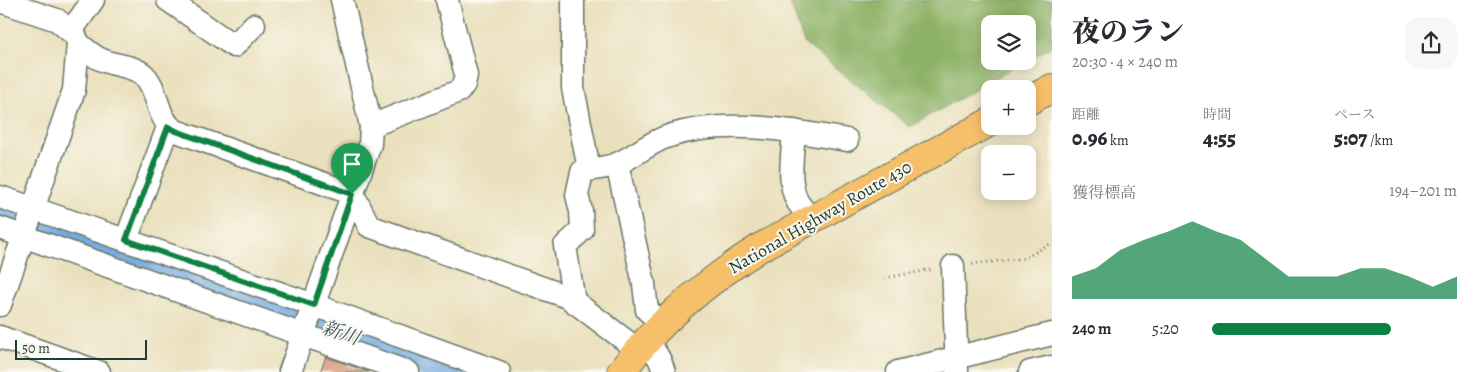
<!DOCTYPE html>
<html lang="ja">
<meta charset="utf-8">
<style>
:root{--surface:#fff;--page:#f7f7f7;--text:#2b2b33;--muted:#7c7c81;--accent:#0b8043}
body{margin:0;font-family:Alegreya,"Noto Serif JP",serif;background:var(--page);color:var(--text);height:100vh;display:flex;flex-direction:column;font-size:19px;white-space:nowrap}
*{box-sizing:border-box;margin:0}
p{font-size:16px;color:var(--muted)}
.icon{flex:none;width:28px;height:28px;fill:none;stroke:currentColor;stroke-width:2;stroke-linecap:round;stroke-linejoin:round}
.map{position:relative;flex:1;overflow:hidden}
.panel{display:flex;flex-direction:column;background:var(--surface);width:425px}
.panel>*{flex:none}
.tools{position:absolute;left:981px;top:15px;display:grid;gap:10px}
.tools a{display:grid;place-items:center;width:55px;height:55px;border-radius:10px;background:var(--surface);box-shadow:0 2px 12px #0003;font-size:25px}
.scale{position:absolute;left:15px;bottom:12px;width:132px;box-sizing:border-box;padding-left:5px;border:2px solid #1f3d34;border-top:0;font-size:14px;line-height:18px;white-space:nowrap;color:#1f3d34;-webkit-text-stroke:4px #fbf7ec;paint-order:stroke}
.pin{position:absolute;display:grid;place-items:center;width:42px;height:42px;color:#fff;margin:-51px -21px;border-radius:50% 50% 50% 0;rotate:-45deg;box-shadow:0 0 5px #0007}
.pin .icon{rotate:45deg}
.round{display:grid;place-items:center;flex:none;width:52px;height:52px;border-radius:15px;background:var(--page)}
.overview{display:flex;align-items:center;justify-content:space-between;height:85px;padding:0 20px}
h1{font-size:28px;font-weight:800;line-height:38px}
.stats{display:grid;grid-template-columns:repeat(3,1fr);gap:8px;height:85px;padding:5px 20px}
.stats div{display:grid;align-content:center}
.stats b{font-size:21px;font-weight:800}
.stats small{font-size:14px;font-weight:400}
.stats p{font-size:14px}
.chart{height:140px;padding:10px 20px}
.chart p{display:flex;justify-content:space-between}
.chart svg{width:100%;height:90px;margin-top:5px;fill:var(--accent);opacity:.7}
ul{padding:0 20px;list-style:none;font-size:16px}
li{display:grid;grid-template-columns:80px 60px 1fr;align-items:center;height:38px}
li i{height:12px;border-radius:6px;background:var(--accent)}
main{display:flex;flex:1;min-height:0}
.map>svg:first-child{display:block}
.forest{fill:#8eb368;stroke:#56784e}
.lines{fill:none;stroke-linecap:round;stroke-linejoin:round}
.river{stroke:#74aae2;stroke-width:31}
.building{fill:#d59374}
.minor-casing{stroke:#667664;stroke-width:25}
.highway-casing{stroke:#667664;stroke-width:30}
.path{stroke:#667664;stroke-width:3;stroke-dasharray:1 4;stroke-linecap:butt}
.minor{stroke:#fff;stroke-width:22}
.highway{stroke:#f6c06b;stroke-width:28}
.route-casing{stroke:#fff;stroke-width:10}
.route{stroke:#0b8043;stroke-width:6}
.labels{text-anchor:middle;stroke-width:4;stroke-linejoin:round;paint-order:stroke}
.street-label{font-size:18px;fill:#1f3d34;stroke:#fbf7ec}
.water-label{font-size:19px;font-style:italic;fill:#395e68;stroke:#fbf7ec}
</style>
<main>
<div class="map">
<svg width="1052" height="372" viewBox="0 0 1052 372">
<rect width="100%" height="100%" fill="#fbf7ec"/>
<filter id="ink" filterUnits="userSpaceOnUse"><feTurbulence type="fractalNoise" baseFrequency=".02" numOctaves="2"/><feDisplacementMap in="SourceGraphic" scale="10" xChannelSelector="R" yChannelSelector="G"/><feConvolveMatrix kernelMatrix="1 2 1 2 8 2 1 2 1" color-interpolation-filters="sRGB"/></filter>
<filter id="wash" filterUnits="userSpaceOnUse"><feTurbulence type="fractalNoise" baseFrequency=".0096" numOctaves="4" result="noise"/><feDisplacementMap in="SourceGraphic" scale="20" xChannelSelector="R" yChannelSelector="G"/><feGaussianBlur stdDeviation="1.12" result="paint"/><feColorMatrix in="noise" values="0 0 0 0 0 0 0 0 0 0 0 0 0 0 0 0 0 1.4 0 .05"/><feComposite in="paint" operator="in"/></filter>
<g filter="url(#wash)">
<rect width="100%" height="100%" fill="#eae0bd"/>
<polygon class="forest" points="789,0 1052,0 1052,46 1028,60 1028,24 990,24 990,61 1025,61 910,127 804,43"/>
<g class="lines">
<polyline class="river" points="0,214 302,317 327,327 455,372"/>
</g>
<g id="blocks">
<polygon class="building" points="326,357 369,372 320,372"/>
</g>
</g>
<g filter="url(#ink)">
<use href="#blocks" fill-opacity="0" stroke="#667664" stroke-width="1"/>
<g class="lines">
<defs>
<g id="minor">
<polyline points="168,0 234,46 254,25"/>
<polyline points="573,0 573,88 589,169"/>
<polyline points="0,1 57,20 75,35 78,43 74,90 0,305"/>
<polyline points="71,31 93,0"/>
<path d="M78 43C85 49 93 56 100 59 113 66 133 65 144 75 160 91 155 119 176 131L353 194 369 226 568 297 638 350"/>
<polyline points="371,126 459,91 464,84 466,75 447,0"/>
<path d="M794 131C793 154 785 189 802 208 805 212 811 215 815 218"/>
<polyline points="617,164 644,284 647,310 662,323"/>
<polyline points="0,197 314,305 499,372"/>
<polyline points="0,228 408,372"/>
<polyline points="126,240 168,127"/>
<polyline points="953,266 957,372"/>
<path d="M574 302 565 246 582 230 581 211 577 195 582 172C594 167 608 169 619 163 636 155 652 141 669 136 724 118 792 130 847 140"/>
<polyline points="0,337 99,372"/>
<path d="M644 342C656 351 660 358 664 372"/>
<polyline points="290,372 370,144 371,126 342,0"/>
<polyline points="898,372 1052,334"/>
<polyline points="1030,372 1052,367"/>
</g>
<g id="highway">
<polyline points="1028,101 1052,88"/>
<path d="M621 372C659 320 707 281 761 247L990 122"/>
</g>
</defs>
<use href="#minor" class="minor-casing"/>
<use href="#highway" class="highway-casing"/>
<g class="path">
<polyline points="972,264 1025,258 1052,243"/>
<polyline points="885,278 934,269"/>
</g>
<use href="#minor" class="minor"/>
<use href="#highway" class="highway"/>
</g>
</g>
<g class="lines" filter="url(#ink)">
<defs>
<polygon id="route" points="168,127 176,131 352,194 314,305 126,240"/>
</defs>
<use href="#route" class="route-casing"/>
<use href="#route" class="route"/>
</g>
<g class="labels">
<g class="street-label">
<text transform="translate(820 217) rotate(-30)" y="6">National Highway Route 430</text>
</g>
<g class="water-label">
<text transform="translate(341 332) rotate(19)" y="7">新川</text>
</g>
</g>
</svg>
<div class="tools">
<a><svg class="icon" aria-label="layers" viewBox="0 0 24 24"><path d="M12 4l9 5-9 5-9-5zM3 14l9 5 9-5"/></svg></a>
<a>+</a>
<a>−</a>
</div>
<div class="scale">50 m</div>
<div class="pin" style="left:352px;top:194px;background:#1e9e55"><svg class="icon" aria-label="arrive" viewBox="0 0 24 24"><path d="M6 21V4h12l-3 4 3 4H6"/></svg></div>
</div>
<section class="panel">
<div class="overview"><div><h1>夜のラン</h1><p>20:30 · 4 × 240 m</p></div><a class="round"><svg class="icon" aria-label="share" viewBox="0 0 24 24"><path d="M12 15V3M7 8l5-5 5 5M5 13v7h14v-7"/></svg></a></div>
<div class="stats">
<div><p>距離</p><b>0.96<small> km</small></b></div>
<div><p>時間</p><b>4:55</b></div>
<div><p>ペース</p><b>5:07<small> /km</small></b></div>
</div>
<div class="chart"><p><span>獲得標高</span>194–201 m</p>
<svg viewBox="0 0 160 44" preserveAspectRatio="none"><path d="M0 44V33L10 29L20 20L30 15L40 11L50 6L60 11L70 15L80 24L90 33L100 33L110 33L120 29L130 29L140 33L150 38L160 33V44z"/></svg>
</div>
<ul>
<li><b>240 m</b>5:20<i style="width:73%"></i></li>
</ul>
</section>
</main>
